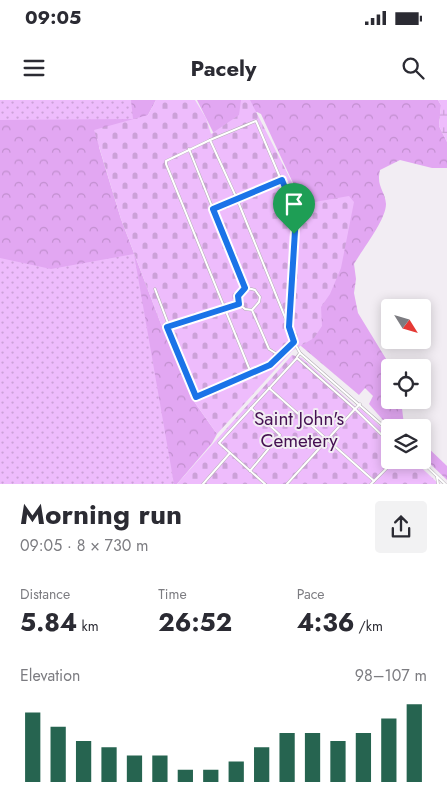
<!DOCTYPE html>
<meta charset="utf-8">
<style>
:root{--surface:#fff;--page:#f2f2f3;--text:#2b2b33;--muted:#7c7c81;--accent:#266450}
body{margin:0;font-family:Jost,sans-serif;background:var(--page);color:var(--text);height:100vh;display:flex;flex-direction:column;font-size:19px;white-space:nowrap}
*{box-sizing:border-box;margin:0}
p{font-size:16px;color:var(--muted)}
.icon{flex:none;width:28px;height:28px;fill:none;stroke:currentColor;stroke-width:2;stroke-linecap:round;stroke-linejoin:round}
.map{position:relative;height:384px;overflow:hidden}
.drawer{display:flex;flex-direction:column;background:var(--surface);flex:1}
.drawer>*{flex:none}
.needle{width:32px;rotate:127deg}
.buttons{position:absolute;left:381px;top:199px;display:grid;gap:10px}
.buttons a{display:grid;place-items:center;width:50px;height:50px;border-radius:5px;background:var(--surface);box-shadow:0 2px 12px #0003;font-size:25px}
.pin{position:absolute;display:grid;place-items:center;width:42px;height:42px;color:#fff;margin:-51px -21px;border-radius:50% 50% 50% 0;rotate:-45deg;box-shadow:0 0 5px #0007}
.pin .icon{rotate:45deg}
.round{display:grid;place-items:center;flex:none;width:52px;height:52px;border-radius:5px;background:var(--page)}
.headline{display:flex;align-items:center;justify-content:space-between;height:85px;padding:0 20px}
h1{font-size:28px;font-weight:700;line-height:38px}
.stats{display:grid;grid-template-columns:repeat(3,1fr);gap:8px;height:85px;padding:5px 20px}
.stats div{display:grid;align-content:center}
.stats b{font-size:25px;font-weight:700}
.stats small{font-size:14px;font-weight:400}
.stats p{font-size:14px}
.chart{height:140px;padding:10px 20px}
.chart p{display:flex;justify-content:space-between}
.chart svg{width:100%;height:90px;margin-top:5px;stroke:var(--accent);stroke-width:6}
.status{display:flex;justify-content:space-between;align-items:center;height:35px;padding:0 25px;background:var(--surface);direction:ltr}
.status svg{height:14px;fill:currentColor}
header{display:flex;justify-content:space-between;align-items:center;height:65px;padding:0 20px;background:var(--surface);font-size:22px;font-weight:700}
.map>svg:first-child{display:block}
.grass{fill:#eebcfc}
.forest{fill:url(#forest-crowns)}
.wetland{fill:url(#wetland-marsh)}
.cemetery{fill:url(#cemetery-stones)}
.park{fill:url(#park-dots)}
.lines{fill:none;stroke-linecap:round;stroke-linejoin:round}
.lane-casing{stroke:#b3afb4;stroke-width:3}
.lane{stroke:#fff;stroke-width:2}
.route-casing{stroke:#fff;stroke-width:10}
.route{stroke:#1a73e8;stroke-width:6}
.labels{text-anchor:middle;stroke-width:4;stroke-linejoin:round;paint-order:stroke}
.park-label{font-size:19px;fill:#451052;stroke:#f2edf3}
</style>
<div class="status"><b>09:05</b><svg viewBox="0 0 49 12"><path d="M0 12V9h3v3zM5 12V6h3v6zM10 12V3h3v9zM15 12V0h3v12zM26 1h20v11H26zM47 4h2v5h-2z"/></svg></div>
<header><svg class="icon" aria-label="menu" viewBox="0 0 24 24"><path d="M4 6h16M4 12h16M4 18h16"/></svg>Pacely<svg class="icon" aria-label="search" viewBox="0 0 24 24"><circle cx="10" cy="10" r="6"/><path d="M15 15l6 6"/></svg></header>
<div class="map">
<svg width="447" height="384" viewBox="0 0 447 384">
<defs>
<pattern id="forest-crowns" width="20" height="18" patternUnits="userSpaceOnUse" patternTransform="scale(1.25)"><rect width="20" height="18" fill="#e2a7f2"/><path d="M2 6a3 3 0 1 1 6 0M12 15a3 3 0 1 1 6 0" fill="none" stroke="#c28fcf"/></pattern>
<pattern id="wetland-marsh" width="20" height="14" patternUnits="userSpaceOnUse" patternTransform="scale(1.25)"><rect width="20" height="14" fill="#eebcfc"/><path d="M1 5h8M5 5V1M11 12h8M15 12V8" fill="none" stroke="#cca1d8"/></pattern>
<pattern id="cemetery-stones" width="16" height="16" patternUnits="userSpaceOnUse" patternTransform="scale(1.25)"><rect width="16" height="16" fill="#eebcfc"/><path d="M2 7V4a2 2 0 0 1 4 0v3zM10 15v-3a2 2 0 0 1 4 0v3z" fill="#cca1d8"/></pattern>
<pattern id="park-dots" width="8" height="8" patternUnits="userSpaceOnUse" patternTransform="scale(1.25)"><rect width="8" height="8" fill="#eebcfc"/><path d="M2 2h.1M6 6h.1" fill="none" stroke="#cca1d8" stroke-width="1.8" stroke-linecap="round"/></pattern>
</defs>
<rect width="100%" height="100%" fill="#f2edf3"/>
<polygon class="grass" points="360,308 390,335 390,341 358,309"/>
<g class="forest">
<polygon points="0,0 156,0 148,15 99,47 121,119 161,224 193,300 217,334 212,343 177,384 0,384"/>
<path d="M197 0H438L441 5 439 26 447 42V68H432L400 60 380 70C376 87 385 90 386 104 386 120 362 150 354 164L356 179 354 193 358 213 391 267 390 300H401L404 325 407 327 390 328 369 304 373 296 365 288 359 295 301 246 305 109 261 14 257 12 214 34Z"/>
<polygon points="422,342 447,366 447,380 423,357"/>
</g>
<polygon class="wetland" points="438,0 447,0 447,42 439,26 441,5"/>
<g class="cemetery">
<polygon points="156,0 195,0 206,18 211,34 239,15 241,0 250,0 303,104 349,96 354,102 341,168 330,194 321,207 322,226 314,238 292,251 217,334 193,300 161,224 121,119 94,30 148,15"/>
<polygon points="292,255 302,258 390,338 390,360 413,360 439,384 177,384"/>
</g>
<g class="park">
<polygon points="0,0 131,0 133,19 0,20"/>
<polygon points="134,154 174,384 0,384 0,158 51,169"/>
</g>
<g class="lines">
<defs>
<g id="lane">
<polyline points="210,40 256,21 296,115 289,227 237,99 283,80"/>
<polyline points="213,109 245,188"/>
<polyline points="155,189 196,297 251,273 166,64 166,61 210,40 237,99 213,109 189,49"/>
<polyline points="239,204 245,209 252,210"/>
<path d="M167 227 239 204C236 192 245 186 255 190L260 197 259 202 252 210 269 249 280 256 270 265 252 273"/>
<polyline points="294,242 300,253 297,257"/>
<polyline points="300,253 390,332"/>
<polyline points="280,255 294,242 289,227"/>
<polyline points="269,288 374,381"/>
<polyline points="420,360 445,384"/>
<polyline points="250,371 280,335 251,308"/>
<polyline points="437,377 438,384"/>
<polyline points="203,384 230,353"/>
<polyline points="265,384 219,343 297,258 355,309 360,304"/>
<polyline points="287,384 355,309 390,343"/>
<polyline points="371,384 395,360"/>
</g>
</defs>
<use href="#lane" class="lane-casing"/>
<use href="#lane" class="lane"/>
</g>
<g class="lines">
<defs>
<polygon id="route" points="282,80 296,115 289,227 294,242 270,265 196,297 167,227 239,204 238,196 245,188 213,109"/>
</defs>
<use href="#route" class="route-casing"/>
<use href="#route" class="route"/>
</g>
<g class="labels">
<g class="park-label">
<text x="299" y="325">Saint John's<tspan x="299" dy="22">Cemetery</tspan></text>
</g>
</g>
</svg>
<div class="buttons">
<a><svg class="needle" viewBox="-14 -14 28 28"><path d="M0-13l5 13h-10z" fill="#e53935"/><path d="M0 13l5-13h-10z" fill="#7c7c81"/></svg></a>
<a><svg class="icon" aria-label="locate" viewBox="0 0 24 24"><circle cx="12" cy="12" r="6"/><path d="M12 2v4M12 18v4M2 12h4M18 12h4"/></svg></a>
<a><svg class="icon" aria-label="layers" viewBox="0 0 24 24"><path d="M12 4l9 5-9 5-9-5zM3 14l9 5 9-5"/></svg></a>
</div>
<div class="pin" style="left:294px;top:134px;background:#1e9e55"><svg class="icon" aria-label="arrive" viewBox="0 0 24 24"><path d="M6 21V4h12l-3 4 3 4H6"/></svg></div>
</div>
<section class="drawer">
<div class="headline"><div><h1>Morning run</h1><p>09:05 · 8 × 730 m</p></div><a class="round"><svg class="icon" aria-label="share" viewBox="0 0 24 24"><path d="M12 15V3M7 8l5-5 5 5M5 13v7h14v-7"/></svg></a></div>
<div class="stats">
<div><p>Distance</p><b>5.84<small> km</small></b></div>
<div><p>Time</p><b>26:52</b></div>
<div><p>Pace</p><b>4:36<small> /km</small></b></div>
</div>
<div class="chart"><p><span>Elevation</span>98–107 m</p>
<svg viewBox="0 0 160 44" preserveAspectRatio="none"><path d="M5 44V10M15 44V17M25 44V24M35 44V27M45 44V31M55 44V31M65 44V38M75 44V38M85 44V34M95 44V27M105 44V20M115 44V20M125 44V24M135 44V20M145 44V13M155 44V6"/></svg>
</div>
</section>
